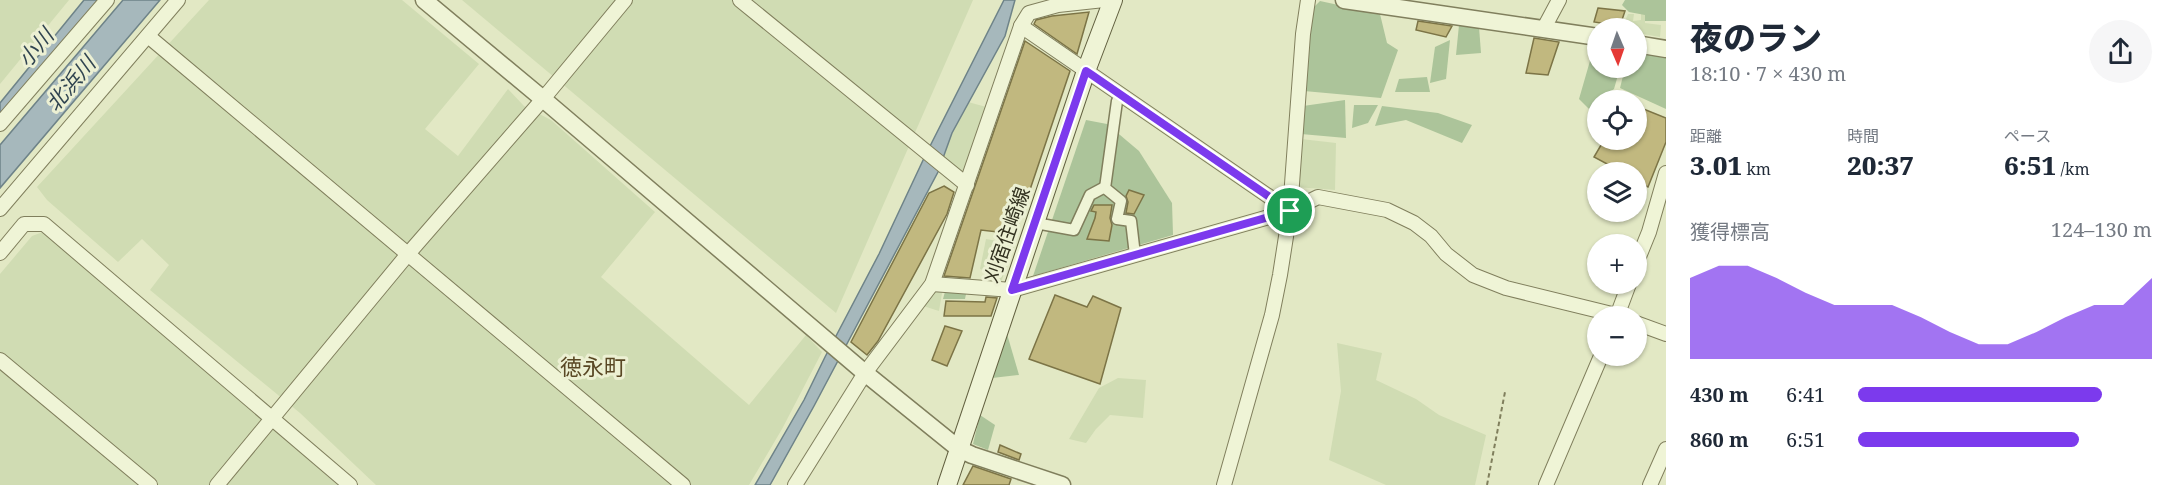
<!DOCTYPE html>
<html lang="ja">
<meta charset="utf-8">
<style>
:root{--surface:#fff;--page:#f6f6f7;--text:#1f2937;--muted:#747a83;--accent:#7c3aed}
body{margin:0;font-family:"Noto Serif","Noto Sans JP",serif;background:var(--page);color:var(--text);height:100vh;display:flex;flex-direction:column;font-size:22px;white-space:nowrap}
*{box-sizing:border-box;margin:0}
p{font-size:20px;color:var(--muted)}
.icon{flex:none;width:33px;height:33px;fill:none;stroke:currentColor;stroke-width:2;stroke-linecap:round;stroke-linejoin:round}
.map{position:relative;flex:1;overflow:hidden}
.side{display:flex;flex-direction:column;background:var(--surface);width:510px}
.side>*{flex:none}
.needle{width:39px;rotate:178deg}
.tools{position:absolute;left:1587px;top:18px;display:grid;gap:12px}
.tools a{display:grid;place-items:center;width:60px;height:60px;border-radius:50%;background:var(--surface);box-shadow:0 2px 4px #0004;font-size:30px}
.pin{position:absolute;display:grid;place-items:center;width:51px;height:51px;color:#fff;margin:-26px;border:3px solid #fff;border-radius:50%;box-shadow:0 2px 6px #0007}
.round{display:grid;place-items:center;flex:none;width:63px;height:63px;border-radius:32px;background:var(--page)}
.summary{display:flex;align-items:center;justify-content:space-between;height:102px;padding:0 24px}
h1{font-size:33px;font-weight:800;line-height:45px}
.stats{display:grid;grid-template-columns:repeat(3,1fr);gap:9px;height:102px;padding:6px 24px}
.stats div{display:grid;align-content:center}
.stats b{font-size:26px;font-weight:800}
.stats small{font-size:16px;font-weight:400}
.stats p{font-size:16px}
.chart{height:168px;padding:12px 24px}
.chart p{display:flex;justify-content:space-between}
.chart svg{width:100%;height:108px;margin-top:6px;fill:var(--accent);opacity:.7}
ul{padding:0 24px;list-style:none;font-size:20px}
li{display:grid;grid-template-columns:96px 72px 1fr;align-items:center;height:45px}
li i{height:15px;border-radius:8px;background:var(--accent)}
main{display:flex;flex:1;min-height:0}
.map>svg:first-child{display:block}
.farmland{fill:#d0dcb3}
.green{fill:#acc49a}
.water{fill:#a6b8bc;stroke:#6e8388;stroke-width:1.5}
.building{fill:#c1b87f;stroke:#7c7446;stroke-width:1.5}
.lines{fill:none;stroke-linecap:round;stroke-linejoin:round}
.pedestrian-casing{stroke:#807f5d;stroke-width:13}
.minor-casing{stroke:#807f5d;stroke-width:16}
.tertiary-casing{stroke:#807f5d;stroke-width:19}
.secondary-casing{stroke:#626040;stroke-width:20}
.path{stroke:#807f5d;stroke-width:2;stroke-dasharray:4.5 3;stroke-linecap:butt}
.pedestrian{stroke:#eff4d6;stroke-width:10}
.minor{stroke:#eff4d6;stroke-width:14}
.tertiary{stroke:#eff4d6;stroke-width:16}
.secondary{stroke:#eff4d6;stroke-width:18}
.route-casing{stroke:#fff;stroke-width:12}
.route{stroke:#7c3aed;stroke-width:8}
.labels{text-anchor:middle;stroke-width:6;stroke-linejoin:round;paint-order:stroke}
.street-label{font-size:20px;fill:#32311f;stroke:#ecf0d3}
.water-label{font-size:21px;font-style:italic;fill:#304450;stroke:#ecf0d3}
.quarter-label{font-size:22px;fill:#594724;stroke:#ecf0d3}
</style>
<main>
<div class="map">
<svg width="1666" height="485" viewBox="0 0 1666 485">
<rect width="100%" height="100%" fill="#e2e8c4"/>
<g class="farmland">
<polygon points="0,0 69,0 0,84"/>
<polygon points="209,0 402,0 479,64 425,129 458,156 508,89 524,106 551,120 655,212 601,277 749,405 806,335 822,352 782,429 749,485 376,485 300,413 150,290 169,265 142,239 118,262 47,200 37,187"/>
<polygon points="462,0 973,0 836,313"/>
<polygon points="1628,14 1634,14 1633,21 1641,20 1641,14 1645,14 1645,23 1661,25 1660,37 1637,33 1636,28 1622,28"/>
<polygon points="968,102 990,108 964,176 947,163 942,152"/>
<polygon points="1301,139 1336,143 1335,190 1296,187"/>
<polygon points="43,232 338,485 0,485 0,274 32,236"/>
<polygon points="986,239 1015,244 1000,285 991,284 993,273 980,269"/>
<polygon points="931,287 943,287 939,311 920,305"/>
<polygon points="1337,343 1382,353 1376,380 1416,399 1439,415 1486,435 1475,485 1386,485 1329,460 1341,391"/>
<polygon points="1118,378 1146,380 1143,418 1110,415 1096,429 1086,443 1069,439 1099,388"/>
</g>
<g class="green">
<polygon points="1625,0 1666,0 1666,21 1645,21 1645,15 1629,12 1622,5"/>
<polygon points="1320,1 1380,14 1387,43 1398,50 1381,98 1304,91 1310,11"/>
<polygon points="1459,25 1479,27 1481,53 1456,55"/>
<polygon points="1450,40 1446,79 1430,83 1435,47"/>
<polygon points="1594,47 1597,48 1598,68 1620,68 1614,89 1598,100 1596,116 1579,99"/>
<polygon points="1637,50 1666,58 1666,109 1620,88 1625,68 1636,68"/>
<polygon points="1427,77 1430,92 1395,92 1399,79"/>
<polygon points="1345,100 1346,138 1301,134 1303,106"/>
<polygon points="1354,105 1378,105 1368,123 1352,128"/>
<polygon points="1382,106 1438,113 1472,125 1462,143 1406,120 1375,126"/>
<polygon points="1086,120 1107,124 1139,151 1172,203 1173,235 1033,276"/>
<polygon points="946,288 967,289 965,299 943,299"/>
<polygon points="1007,334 1019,375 992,378"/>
<polygon points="980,415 995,425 988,450 973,444"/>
</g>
<g class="water">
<polygon points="84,0 102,0 0,121 0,103"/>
<polygon points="123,0 160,0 0,188 0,145"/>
<polygon points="1004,0 1015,0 1005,36 952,133 938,172 814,406 770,485 755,485 804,400 825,357 879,254 925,156"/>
</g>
<g class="building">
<polygon points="1598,8 1625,11 1620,26 1594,22"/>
<polygon points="1089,12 1077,54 1034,24 1036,20 1052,16"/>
<polygon points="1418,21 1452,26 1446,37 1416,30"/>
<polygon points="1534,38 1559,42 1548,75 1526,73"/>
<polygon points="1025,41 1070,71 1015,234 981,230 970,278 944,276"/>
<polygon points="1636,106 1666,118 1666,142 1648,187 1636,181 1636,172 1622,172 1594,157 1604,140 1636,140"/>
<polygon points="944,186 954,192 947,214 878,341 867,355 851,342 929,193"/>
<polygon points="1129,190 1144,195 1134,214 1126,213 1128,202 1126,196"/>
<polygon points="1094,205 1112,205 1110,218 1112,225 1109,241 1087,239 1095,218 1096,212 1091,211"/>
<polygon points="1055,295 1087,307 1093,296 1121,308 1100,384 1029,359"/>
<polygon points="986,297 997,298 991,316 944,316 946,301 985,302"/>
<polygon points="945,326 962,331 947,366 932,360"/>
<polygon points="1000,445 1021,454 1019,460 998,452"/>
<polygon points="973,466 1011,479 1009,485 963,485"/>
</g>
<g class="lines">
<defs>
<g id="pedestrian">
<polyline points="1117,101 1105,188 1121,201 1117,219 1131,221 1135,255"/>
<polyline points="1041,224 1074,230 1090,195 1105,187"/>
</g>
<g id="minor">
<polyline points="740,0 967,185"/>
<polyline points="1021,26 1290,211"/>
<polyline points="1544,28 1559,0"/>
<polyline points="148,36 683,485"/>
<polyline points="0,124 107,0"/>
<polyline points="0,209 178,0"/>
<polyline points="0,253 24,224 44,224 350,485"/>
<polyline points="1636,264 1649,232 1666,173"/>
<polyline points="932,284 1012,290 1290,211 1318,197 1387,210 1414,223 1431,236 1446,254 1473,275 1506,288 1620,316"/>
<polyline points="1617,316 1629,284"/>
<polyline points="1636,323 1666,334"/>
<polyline points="0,360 150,485"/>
<polyline points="217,485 408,254 543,99 625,0"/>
<polyline points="795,485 865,373 932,284 1021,26 1029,13 1058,5 1104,0"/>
<polyline points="1224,485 1272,315 1280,275 1290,211 1303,34 1308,0"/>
<polyline points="1546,485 1601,356"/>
<polyline points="1650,485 1666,449"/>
</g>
<g id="tertiary">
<polyline points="424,0 543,99 865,373 959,449 972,455 1062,485"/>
<polyline points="1344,0 1598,37"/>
<polyline points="1636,44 1666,49"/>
</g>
<polyline id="secondary" points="947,485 1086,71 1113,0"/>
</defs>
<use href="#pedestrian" class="pedestrian-casing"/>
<use href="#minor" class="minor-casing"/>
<use href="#tertiary" class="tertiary-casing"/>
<use href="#secondary" class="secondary-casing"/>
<polyline class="path" points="1487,485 1505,392"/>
<use href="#pedestrian" class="pedestrian"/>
<use href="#minor" class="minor"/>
<use href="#tertiary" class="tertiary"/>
<use href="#secondary" class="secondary"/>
</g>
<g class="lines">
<defs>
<polygon id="route" points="1086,71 1092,75 1290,211 1012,290"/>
</defs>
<use href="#route" class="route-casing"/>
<use href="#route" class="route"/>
</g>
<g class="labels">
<g class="street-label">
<text transform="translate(1007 235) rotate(-71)" y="7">刈宿住崎線</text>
</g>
<g class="water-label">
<text transform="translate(36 48) rotate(-50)" y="7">小川</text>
<text transform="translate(71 84) rotate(-50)" y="7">北浜川</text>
</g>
<g class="quarter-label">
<text x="593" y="375">徳永町</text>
</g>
</g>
</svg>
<div class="tools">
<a><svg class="needle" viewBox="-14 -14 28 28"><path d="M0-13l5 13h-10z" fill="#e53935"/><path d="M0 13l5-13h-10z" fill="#747a83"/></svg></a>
<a><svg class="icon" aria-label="locate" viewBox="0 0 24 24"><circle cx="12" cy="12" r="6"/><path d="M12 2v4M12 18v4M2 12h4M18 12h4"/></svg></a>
<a><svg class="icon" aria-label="layers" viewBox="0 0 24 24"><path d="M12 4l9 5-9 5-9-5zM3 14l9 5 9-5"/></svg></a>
<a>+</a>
<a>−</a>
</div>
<div class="pin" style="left:1290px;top:211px;background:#1e9e55"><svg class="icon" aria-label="arrive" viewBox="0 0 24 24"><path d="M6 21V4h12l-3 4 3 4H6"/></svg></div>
</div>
<section class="side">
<div class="summary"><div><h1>夜のラン</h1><p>18:10 · 7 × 430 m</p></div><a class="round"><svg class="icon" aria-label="share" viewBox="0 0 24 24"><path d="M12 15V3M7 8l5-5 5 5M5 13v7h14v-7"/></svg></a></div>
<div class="stats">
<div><p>距離</p><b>3.01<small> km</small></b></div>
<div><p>時間</p><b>20:37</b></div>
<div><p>ペース</p><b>6:51<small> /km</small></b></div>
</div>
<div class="chart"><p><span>獲得標高</span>124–130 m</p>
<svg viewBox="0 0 160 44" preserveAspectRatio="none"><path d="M0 44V11L10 6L20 6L30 11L40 17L50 22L60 22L70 22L80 27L90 33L100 38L110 38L120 33L130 27L140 22L150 22L160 11V44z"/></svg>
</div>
<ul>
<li><b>430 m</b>6:41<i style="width:83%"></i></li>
<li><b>860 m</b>6:51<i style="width:75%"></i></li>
</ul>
</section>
</main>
